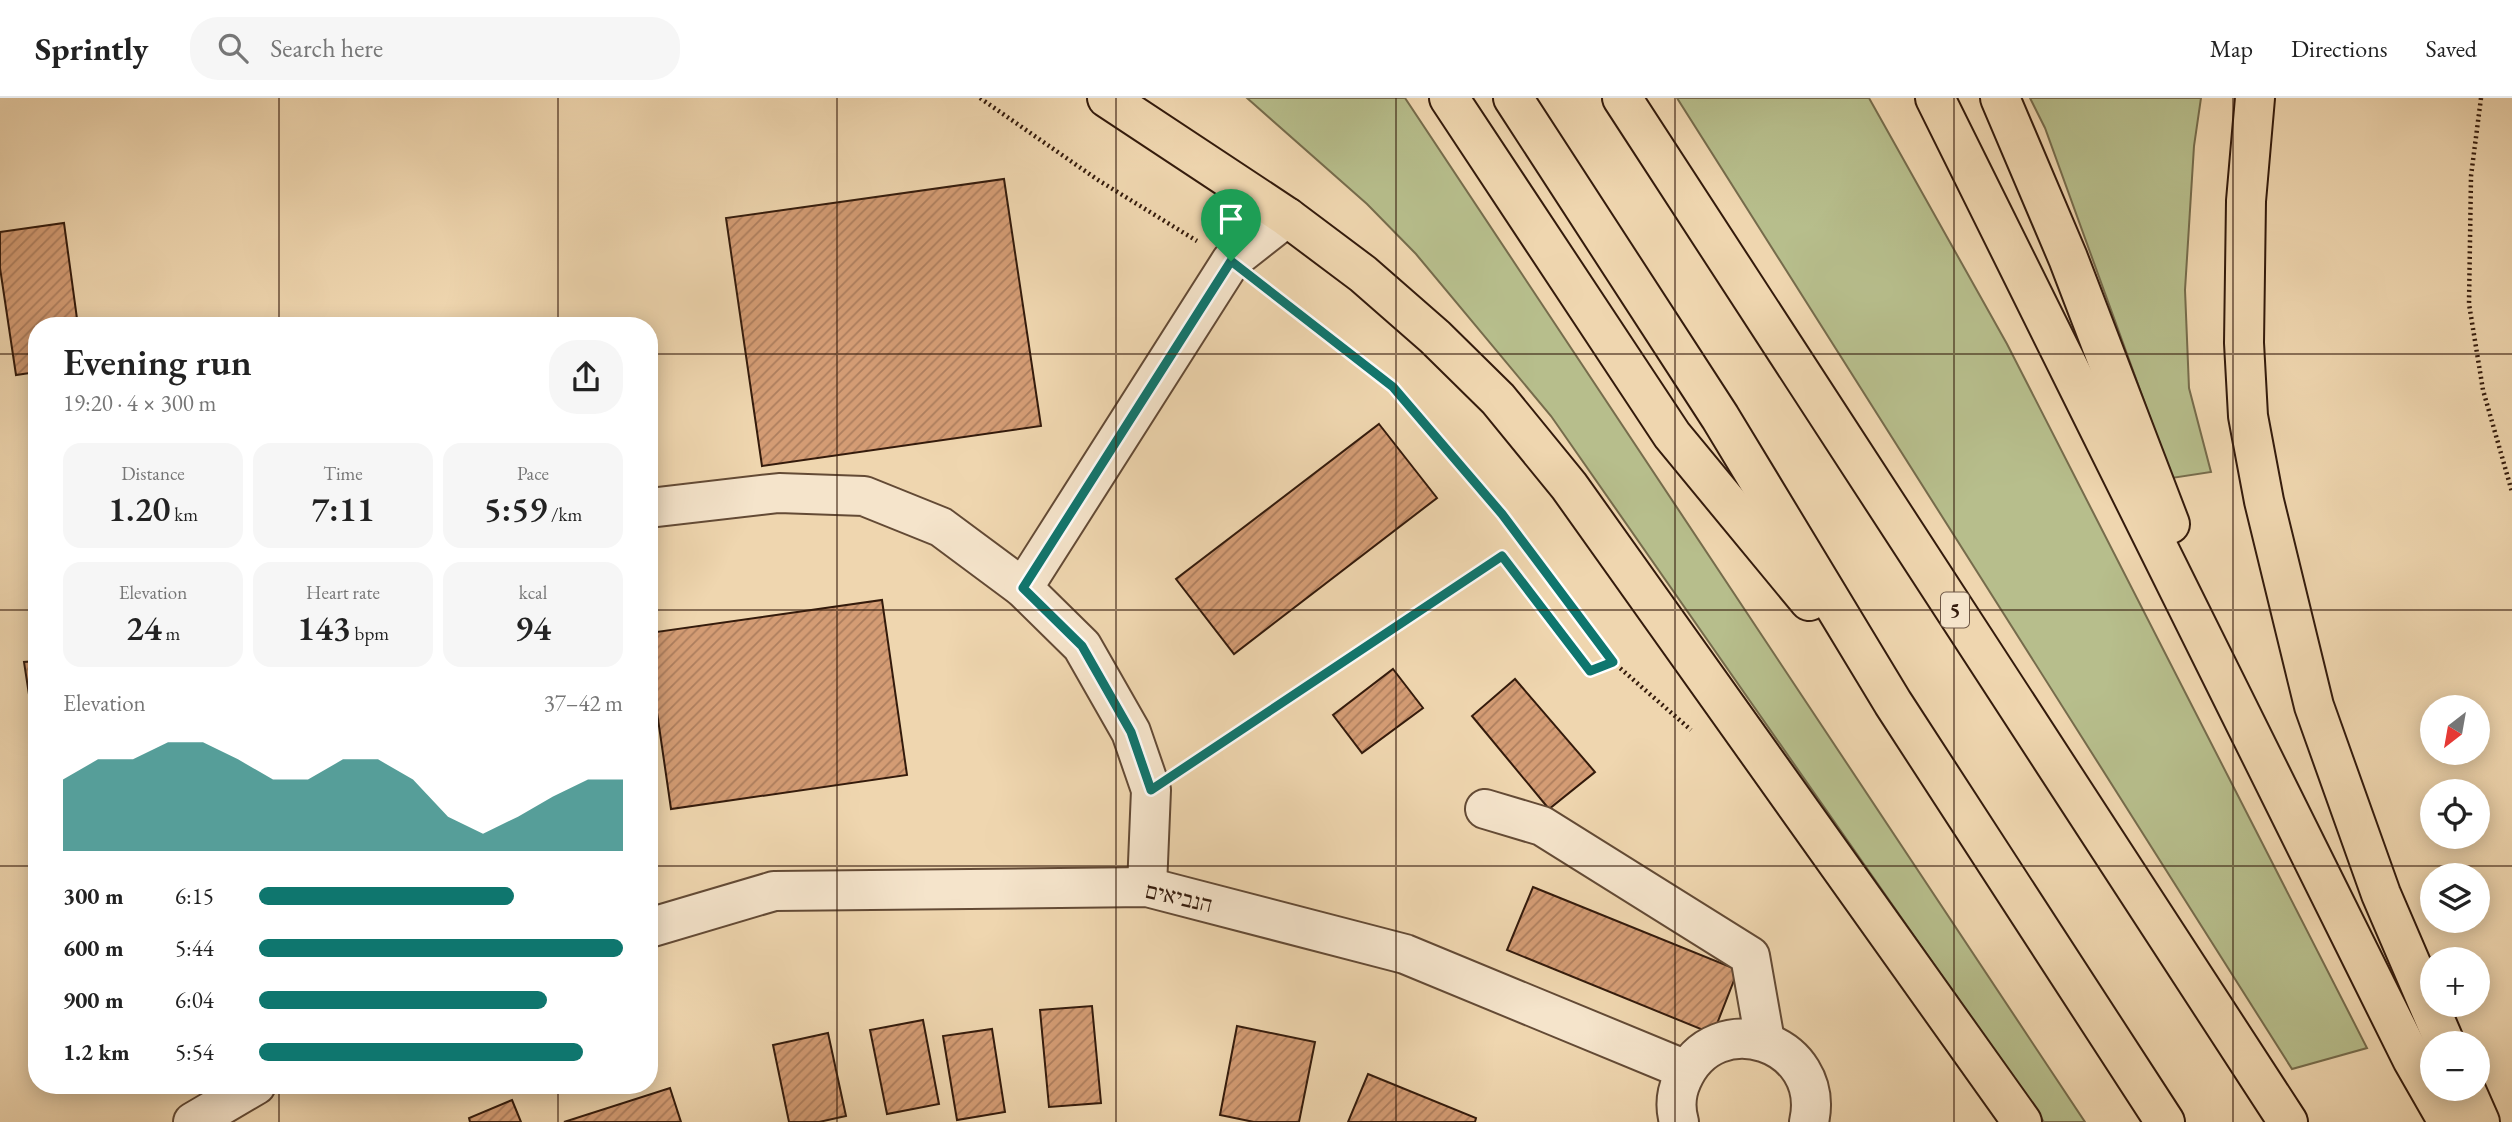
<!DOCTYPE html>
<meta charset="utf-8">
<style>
:root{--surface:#fff;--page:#f6f6f6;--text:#222;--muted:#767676;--line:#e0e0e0;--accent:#0f766e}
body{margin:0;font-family:"EB Garamond","Frank Ruhl Libre",serif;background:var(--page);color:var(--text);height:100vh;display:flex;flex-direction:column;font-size:26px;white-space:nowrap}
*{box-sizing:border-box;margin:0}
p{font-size:23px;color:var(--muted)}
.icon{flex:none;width:38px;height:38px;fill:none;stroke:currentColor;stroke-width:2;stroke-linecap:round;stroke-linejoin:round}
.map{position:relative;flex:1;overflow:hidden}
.drawer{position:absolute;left:28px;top:219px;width:630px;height:777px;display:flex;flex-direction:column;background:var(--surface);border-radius:28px;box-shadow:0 4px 18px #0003}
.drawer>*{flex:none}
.needle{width:46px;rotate:211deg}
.buttons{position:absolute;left:2420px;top:597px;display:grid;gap:14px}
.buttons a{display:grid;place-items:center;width:70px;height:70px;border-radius:50%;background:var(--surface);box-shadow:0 4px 18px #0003;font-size:35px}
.pin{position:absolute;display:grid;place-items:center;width:60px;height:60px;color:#fff;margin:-72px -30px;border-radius:50% 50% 50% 0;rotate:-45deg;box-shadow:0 0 7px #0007}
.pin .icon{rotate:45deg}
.round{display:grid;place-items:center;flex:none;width:74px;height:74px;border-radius:28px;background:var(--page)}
.head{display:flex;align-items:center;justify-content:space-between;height:119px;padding:0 35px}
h1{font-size:38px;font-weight:600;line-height:52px}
.metrics{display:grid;grid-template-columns:repeat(3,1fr);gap:10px;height:119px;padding:7px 35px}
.metrics div{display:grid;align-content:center;border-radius:18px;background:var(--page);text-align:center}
.metrics b{font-size:35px;font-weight:600}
.metrics small{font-size:19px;font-weight:400}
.metrics p{font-size:19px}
.chart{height:196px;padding:14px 35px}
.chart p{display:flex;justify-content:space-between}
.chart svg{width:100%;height:126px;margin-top:7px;fill:var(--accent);opacity:.7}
ul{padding:0 35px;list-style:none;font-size:23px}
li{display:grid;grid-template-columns:112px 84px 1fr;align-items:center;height:52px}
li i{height:18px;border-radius:9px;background:var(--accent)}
header{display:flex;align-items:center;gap:42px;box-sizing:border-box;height:98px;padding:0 35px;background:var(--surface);border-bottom:2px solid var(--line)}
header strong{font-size:33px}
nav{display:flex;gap:38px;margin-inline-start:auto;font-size:24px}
.search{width:490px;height:63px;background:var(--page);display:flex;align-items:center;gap:18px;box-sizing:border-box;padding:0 24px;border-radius:28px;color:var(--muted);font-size:26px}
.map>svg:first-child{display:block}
.green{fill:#b7be8c;stroke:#766c4c;stroke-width:2}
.building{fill:url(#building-hatch);stroke:#341b0c;stroke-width:2}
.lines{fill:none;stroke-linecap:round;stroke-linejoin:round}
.minor-casing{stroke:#634a35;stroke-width:42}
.highway-casing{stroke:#341b0c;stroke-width:42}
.path{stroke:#341b0c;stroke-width:4.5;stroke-dasharray:2 3.5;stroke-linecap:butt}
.minor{stroke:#f5e4cb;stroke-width:38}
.highway{stroke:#efd6af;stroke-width:38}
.route-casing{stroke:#fff;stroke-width:14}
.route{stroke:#0f766e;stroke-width:9}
.grid{fill:none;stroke:#341b0c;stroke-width:2;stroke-opacity:0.55}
.labels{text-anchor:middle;stroke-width:5;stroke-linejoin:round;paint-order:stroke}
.shield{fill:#f5e4cb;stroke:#6e5745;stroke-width:2}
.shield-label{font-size:21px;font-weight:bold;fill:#341b0c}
.street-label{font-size:23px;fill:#341b0c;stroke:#f5e4cb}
</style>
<header>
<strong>Sprintly</strong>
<div class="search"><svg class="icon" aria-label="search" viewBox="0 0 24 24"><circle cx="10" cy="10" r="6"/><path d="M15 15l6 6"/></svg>Search here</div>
<nav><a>Map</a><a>Directions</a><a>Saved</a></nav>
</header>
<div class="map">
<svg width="2512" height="1024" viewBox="0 0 2512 1024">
<defs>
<pattern id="building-hatch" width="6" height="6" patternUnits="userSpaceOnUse" patternTransform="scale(1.75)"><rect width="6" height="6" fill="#d49c74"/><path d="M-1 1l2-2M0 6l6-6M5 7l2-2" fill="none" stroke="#ad7e5e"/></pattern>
</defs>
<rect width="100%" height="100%" fill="#efd6af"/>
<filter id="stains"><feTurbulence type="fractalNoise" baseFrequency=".00286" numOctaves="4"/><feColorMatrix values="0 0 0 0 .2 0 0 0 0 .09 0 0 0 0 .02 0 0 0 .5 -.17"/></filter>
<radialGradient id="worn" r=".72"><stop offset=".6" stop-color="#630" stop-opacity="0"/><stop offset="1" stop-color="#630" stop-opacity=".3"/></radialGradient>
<g class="green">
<polygon points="1247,0 1405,0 2085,1024 2044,1024 1551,318 1416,156 1367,106"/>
<polygon points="1677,0 1869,0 2007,246 2367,950 2292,971"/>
<polygon points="2030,0 2201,0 2194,48 2185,192 2189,290 2211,374 2172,380 2045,30"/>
</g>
<g class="building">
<polygon points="1004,81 1041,328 762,368 726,120"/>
<polygon points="64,125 78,228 37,228 37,274 16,277 0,170 0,134"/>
<polygon points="1379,326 1437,400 1234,556 1176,481"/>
<polygon points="882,502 907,677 671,711 649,559 649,535"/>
<polygon points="37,563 37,649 24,564"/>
<polygon points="1393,571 1423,610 1362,655 1333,617"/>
<polygon points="1515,581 1595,674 1549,711 1472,618"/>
<polygon points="1533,789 1738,872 1713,936 1507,852"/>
<polygon points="1092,908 1101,1005 1049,1009 1040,912"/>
<polygon points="923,922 939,1006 887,1016 870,932"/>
<polygon points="1237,928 1315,944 1299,1024 1254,1024 1220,1017"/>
<polygon points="992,931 1005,1014 957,1022 943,938"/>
<polygon points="828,935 846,1018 819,1024 789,1024 773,947"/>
<polygon points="1368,976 1476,1020 1475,1024 1348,1024"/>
<polygon points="670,990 681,1024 564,1024"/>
<polygon points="512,1002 521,1024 470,1024 469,1020"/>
</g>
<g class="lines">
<defs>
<g id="minor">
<polyline points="649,410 779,395 864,398 941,429 1023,490 1082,548 1131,634 1151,692 1147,789"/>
<polyline points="1023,490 1231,163 1287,119"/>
<polyline points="1485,711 1542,728 1750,858 1765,943"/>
<polyline points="649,830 774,793 1147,789 1405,856 1686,972"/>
<polyline points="193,1024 256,987"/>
<path d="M1679 1024C1675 1010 1676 995 1682 982 1715 906 1827 944 1809 1024"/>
</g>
<g id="highway">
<polyline points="1107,0 1287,119 1363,176 1435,239 1498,301 1569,388 2022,1024"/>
<polyline points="1449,0 1672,337 1809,503"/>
<polyline points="1513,0 1720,319 1893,605 2165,1024"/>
<polyline points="1622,0 2288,1024"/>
<polyline points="1935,0 2412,961 2448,1024"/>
<polyline points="2000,0 2068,160 2170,426"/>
<polyline points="2255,0 2246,103 2244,245 2248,318 2264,403 2314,608 2381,796 2445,945"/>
<polyline points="2465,990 2480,1024"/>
</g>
</defs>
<use href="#minor" class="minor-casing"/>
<use href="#highway" class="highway-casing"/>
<g class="path">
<polyline points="980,0 1098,82 1197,143"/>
<polyline points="2481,0 2471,78 2469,206 2483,292 2512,394"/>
<polyline points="1262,187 1393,289 1502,416 1613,564 1691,632"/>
<polyline points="1184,670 1502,458 1590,573 1613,564"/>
</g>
<use href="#minor" class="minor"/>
<use href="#highway" class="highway"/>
</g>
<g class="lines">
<defs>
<polygon id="route" points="1231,163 1393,289 1502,416 1613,564 1590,573 1502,458 1151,692 1131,634 1082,548 1023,490"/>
</defs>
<use href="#route" class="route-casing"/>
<use href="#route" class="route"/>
</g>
<path class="grid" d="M279 0V228M558 0V228M837 0V1024M1116 0V1024M1396 0V1024M1675 0V1024M1954 0V1024M2233 0V1024M0 256H37M649 256H2512M0 512H37M649 512H2512M0 768H37M649 768H2512M279 987V1024M558 987V1024"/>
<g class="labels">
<rect class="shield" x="1941" y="494.5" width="28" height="35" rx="5"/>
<g class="shield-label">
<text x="1955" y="519">5</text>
</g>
<g class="street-label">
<text transform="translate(1179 799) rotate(13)" y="8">הנביאים</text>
</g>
</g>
<rect width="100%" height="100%" filter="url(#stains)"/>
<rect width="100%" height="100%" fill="url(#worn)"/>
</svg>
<div class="buttons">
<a><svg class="needle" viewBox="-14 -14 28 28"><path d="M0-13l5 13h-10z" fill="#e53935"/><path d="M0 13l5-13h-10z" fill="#767676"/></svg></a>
<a><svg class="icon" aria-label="locate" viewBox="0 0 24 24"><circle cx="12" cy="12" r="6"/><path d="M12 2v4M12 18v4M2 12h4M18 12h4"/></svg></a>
<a><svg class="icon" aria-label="layers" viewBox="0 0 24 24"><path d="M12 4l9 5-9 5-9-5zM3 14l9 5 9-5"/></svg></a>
<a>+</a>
<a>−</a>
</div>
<div class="pin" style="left:1231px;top:163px;background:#1e9e55"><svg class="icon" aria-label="arrive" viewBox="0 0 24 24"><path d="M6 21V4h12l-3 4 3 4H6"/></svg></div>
<section class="drawer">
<div class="head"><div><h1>Evening run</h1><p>19:20 · 4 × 300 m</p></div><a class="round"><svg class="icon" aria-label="share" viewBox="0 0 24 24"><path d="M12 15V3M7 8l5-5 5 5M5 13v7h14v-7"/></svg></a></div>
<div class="metrics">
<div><p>Distance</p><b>1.20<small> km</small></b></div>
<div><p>Time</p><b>7:11</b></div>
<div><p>Pace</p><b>5:59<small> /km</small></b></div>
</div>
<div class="metrics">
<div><p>Elevation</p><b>24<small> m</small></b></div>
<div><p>Heart rate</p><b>143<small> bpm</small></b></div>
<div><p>kcal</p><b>94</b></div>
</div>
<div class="chart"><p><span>Elevation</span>37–42 m</p>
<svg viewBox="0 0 160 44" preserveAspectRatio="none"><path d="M0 44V19L10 12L20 12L30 6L40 6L50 12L60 19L70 19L80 12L90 12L100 19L110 32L120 38L130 32L140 25L150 19L160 19V44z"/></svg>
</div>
<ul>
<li><b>300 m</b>6:15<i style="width:70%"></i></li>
<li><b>600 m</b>5:44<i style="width:100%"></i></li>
<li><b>900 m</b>6:04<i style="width:79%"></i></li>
<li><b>1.2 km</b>5:54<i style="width:89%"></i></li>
</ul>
</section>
</div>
